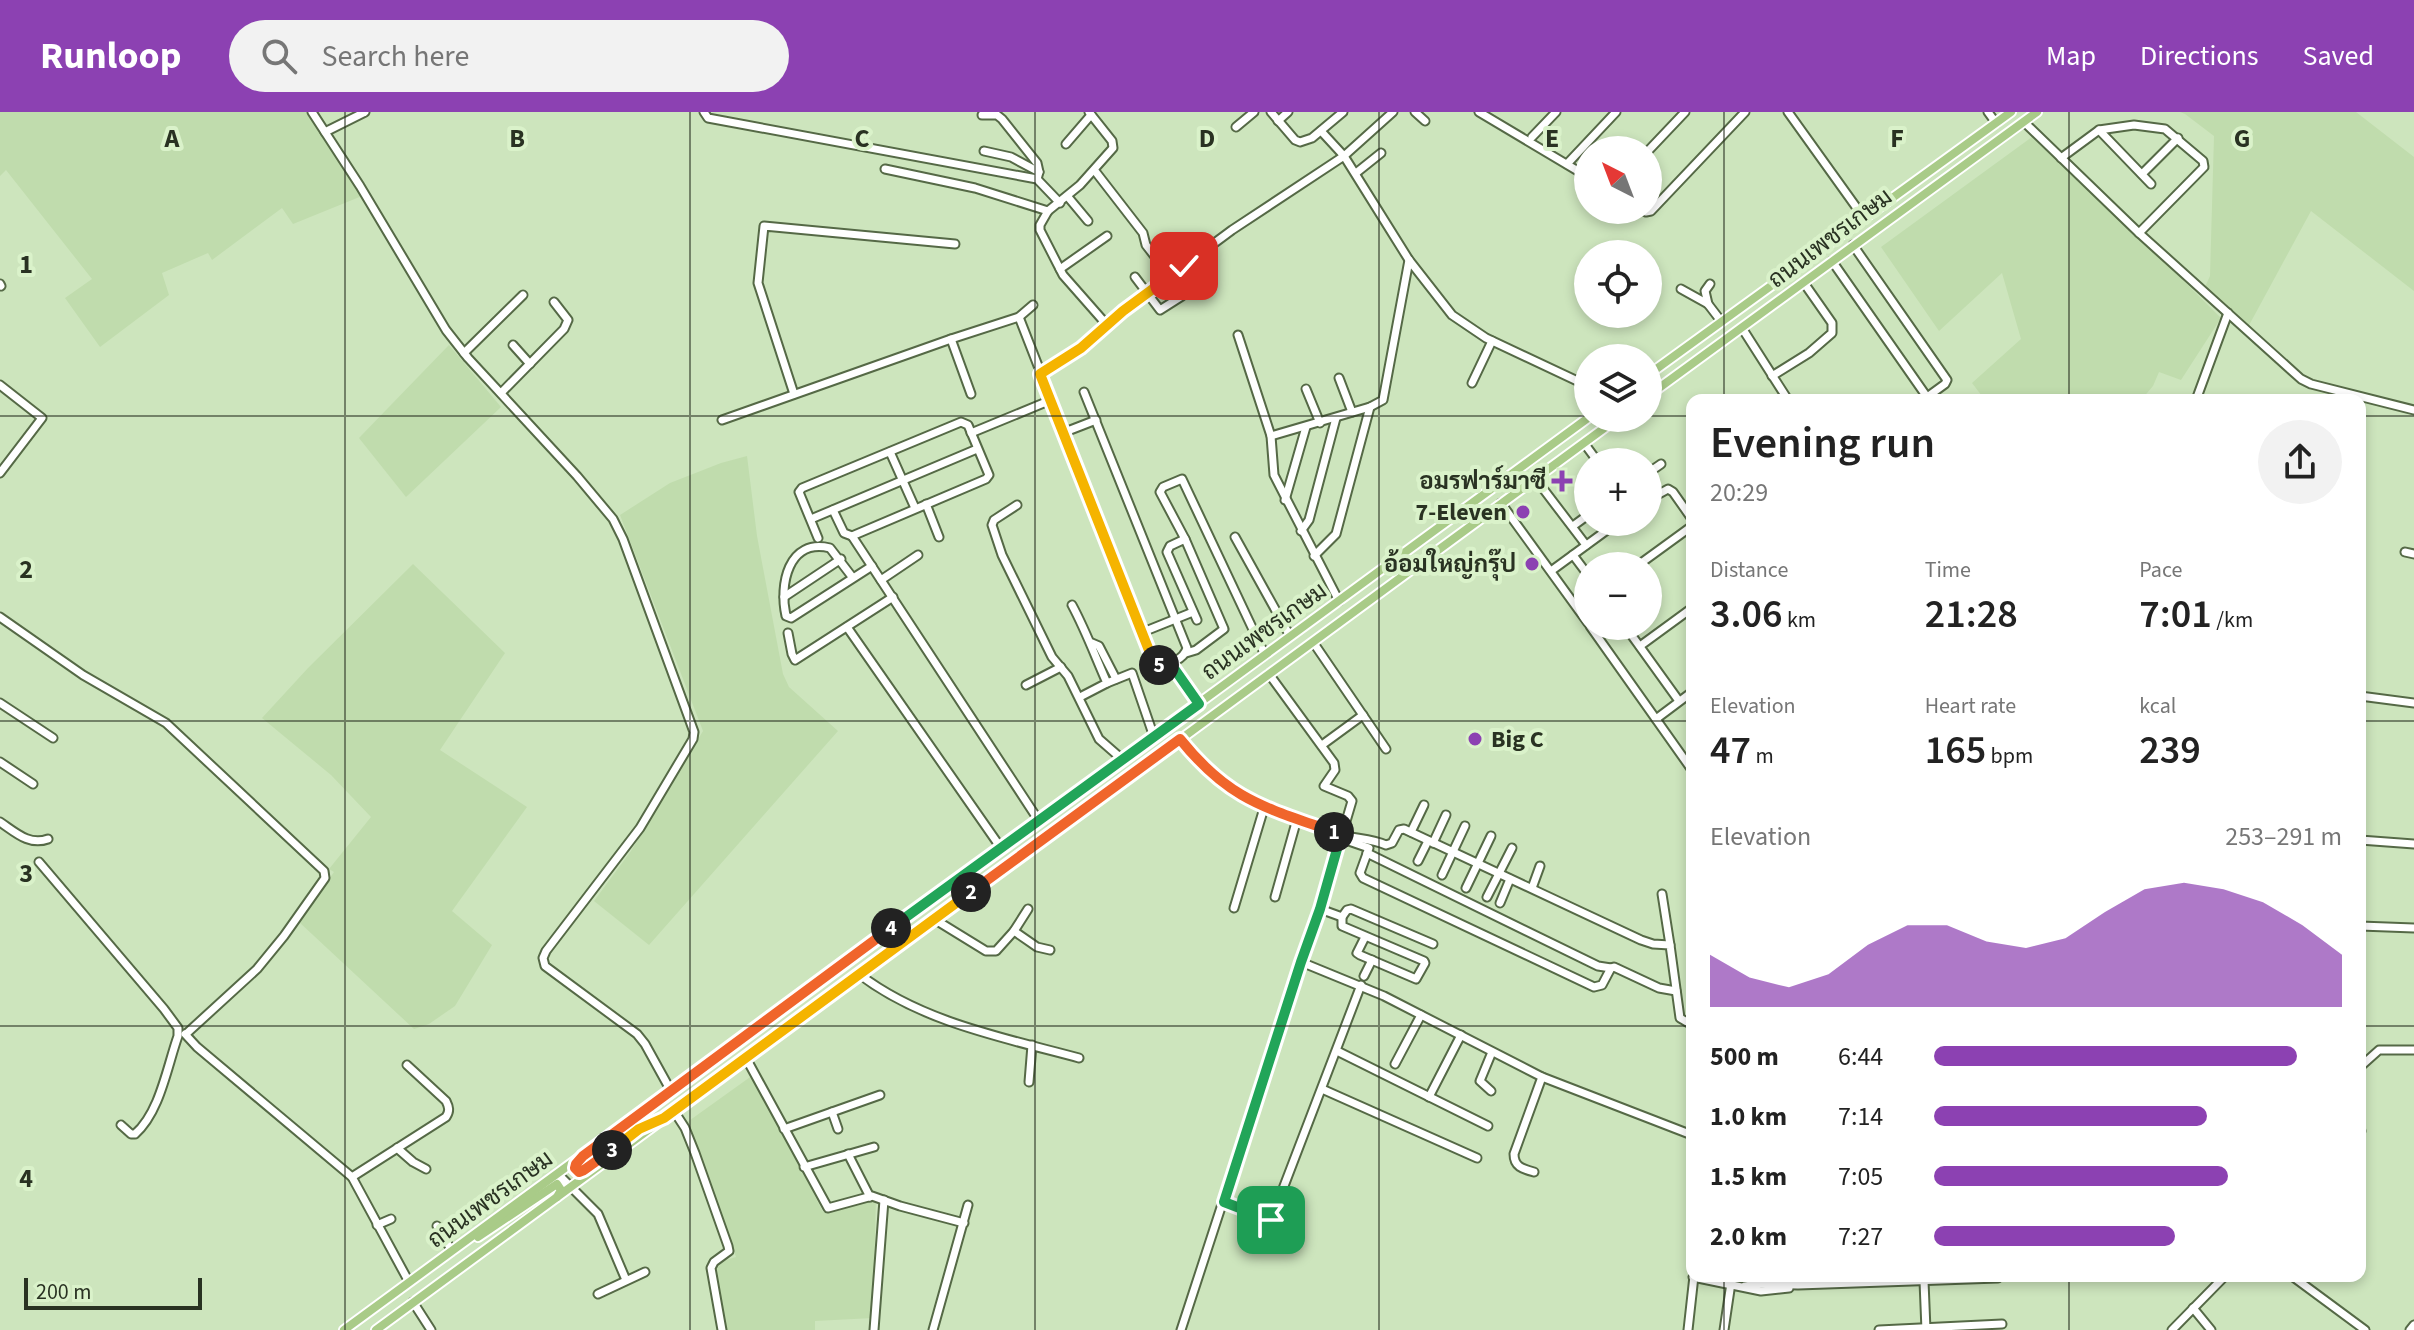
<!DOCTYPE html>
<meta charset="utf-8">
<style>
:root{--surface:#fff;--page:#f2f2f2;--text:#222;--muted:#767676;--accent:#8c41b2}
body{margin:0;font-family:"Source Sans 3",Sarabun,sans-serif;background:var(--page);color:var(--text);height:100vh;display:flex;flex-direction:column;font-size:30px;white-space:nowrap}
*{box-sizing:border-box;margin:0}
p{font-size:26px;color:var(--muted)}
.icon{flex:none;width:44px;height:44px;fill:none;stroke:currentColor;stroke-width:2;stroke-linecap:round;stroke-linejoin:round}
.map{position:relative;flex:1;overflow:hidden}
.sheet{position:absolute;left:1686px;top:282px;width:680px;height:888px;display:flex;flex-direction:column;background:var(--surface);border-radius:16px;box-shadow:0 4px 12px #0003}
.sheet>*{flex:none}
.needle{width:52px;rotate:318deg}
.controls{position:absolute;left:1574px;top:24px;display:grid;gap:16px}
.controls a{display:grid;place-items:center;width:88px;height:88px;border-radius:50%;background:var(--surface);box-shadow:0 4px 12px #0003;font-size:40px}
.scale{position:absolute;left:24px;bottom:20px;width:178px;box-sizing:border-box;padding-left:8px;border:4px solid #293222;border-top:0;font-size:22px;line-height:28px;white-space:nowrap;color:#293222;-webkit-text-stroke:6px #daf2ca;paint-order:stroke}
.pin{position:absolute;display:grid;place-items:center;width:68px;height:68px;color:#fff;margin:-34px;border-radius:16px;box-shadow:0 4px 12px #0006}
.km{position:absolute;width:40px;height:40px;margin:-20px;border-radius:50%;background:#222;color:#fff;font-size:22px;line-height:40px;text-align:center}
.round{display:grid;place-items:center;flex:none;width:84px;height:84px;border-radius:42px;background:var(--page)}
.head{display:flex;align-items:center;justify-content:space-between;height:136px;padding:0 24px}
h1{font-size:44px;font-weight:600;line-height:60px}
.stats{display:grid;grid-template-columns:repeat(3,1fr);gap:12px;height:136px;padding:8px 24px}
.stats div{display:grid;align-content:center}
.stats b{font-size:40px;font-weight:600}
.stats small{font-size:22px;font-weight:400}
.stats p{font-size:22px}
.chart{height:224px;padding:16px 24px}
.chart p{display:flex;justify-content:space-between}
.chart svg{width:100%;height:144px;margin-top:8px;fill:var(--accent);opacity:.7}
ul{padding:0 24px;list-style:none;font-size:26px}
li{display:grid;grid-template-columns:128px 96px 1fr;align-items:center;height:60px}
li i{height:20px;border-radius:10px;background:var(--accent)}
header{display:flex;align-items:center;gap:48px;box-sizing:border-box;height:112px;padding:0 40px;background:var(--accent);color:#fff}
header strong{font-size:38px}
nav{display:flex;gap:44px;margin-inline-start:auto;font-size:28px}
.search{width:560px;height:72px;background:var(--page);display:flex;align-items:center;gap:20px;box-sizing:border-box;padding:0 28px;border-radius:44px;color:var(--muted);font-size:30px}
.map>svg:first-child{display:block}
.built{fill:#c0dcad}
.lines{fill:none;stroke-linecap:round;stroke-linejoin:round}
.minor-casing{stroke:#556946;stroke-width:11}
.major-casing{stroke:#fff;stroke-width:12}
.minor{stroke:#fff;stroke-width:7}
.major{stroke:#a9cb88;stroke-width:8}
.split-1-casing{stroke:#fff;stroke-width:16}
.split-2-casing{stroke:#fff;stroke-width:16}
.split-3-casing{stroke:#fff;stroke-width:16}
.split-4-casing{stroke:#fff;stroke-width:16}
.split-5-casing{stroke:#fff;stroke-width:16}
.split-6-casing{stroke:#fff;stroke-width:16}
.split-1{stroke:#22a559;stroke-width:10}
.split-2{stroke:#f0652b;stroke-width:10}
.split-3{stroke:#f5b400;stroke-width:10}
.split-4{stroke:#f0652b;stroke-width:10}
.split-5{stroke:#22a559;stroke-width:10}
.split-6{stroke:#f5b400;stroke-width:10}
.grid{fill:none;stroke:#293222;stroke-width:2;stroke-opacity:0.55}
.poi-dot{fill:#8c41b2;stroke:#daf2ca;stroke-width:3}
.labels{text-anchor:middle;stroke-width:8;stroke-linejoin:round;paint-order:stroke}
.street-label{font-size:24px;fill:#293222;stroke:#daf2ca}
.poi-label{font-size:24px;font-weight:bold;fill:#293222;stroke:#daf2ca;text-anchor:end}
.grid-label{font-size:26px;text-anchor:middle;font-weight:bold;fill:#293222;stroke:#daf2ca;stroke-width:8;stroke-linejoin:round;paint-order:stroke}
</style>
<header>
<strong>Runloop</strong>
<div class="search"><svg class="icon" aria-label="search" viewBox="0 0 24 24"><circle cx="10" cy="10" r="6"/><path d="M15 15l6 6"/></svg>Search here</div>
<nav><a>Map</a><a>Directions</a><a>Saved</a></nav>
</header>
<div class="map">
<svg width="2414" height="1218" viewBox="0 0 2414 1218">
<rect width="100%" height="100%" fill="#cde5bd"/>
<g class="built">
<polygon points="0,0 308,0 362,84 293,112 282,96 212,148 208,141 162,161 169,183 100,235 65,186 92,167 6,58 0,64"/>
<polygon points="2180,0 2356,0 2414,45 2414,179 2311,99 2247,217 2204,177 2210,164 2214,24 2185,2"/>
<polygon points="2036,22 2221,206 2181,268 2159,260 2153,274 2141,288 1985,288 1972,271 2021,227 2002,161 1939,219 1881,135"/>
<polygon points="449,233 501,295 406,385 359,326"/>
<polygon points="747,344 757,424 783,562 789,575 838,619 649,833 594,789 631,739 703,619 620,403 670,371 721,351"/>
<polygon points="413,452 505,541 440,638 527,695 452,799 492,833 455,894 429,912 414,917 299,810 334,760 329,757 371,705 331,663 262,606 308,556"/>
<polygon points="753,963 823,1100 876,1085 873,1206 815,1209 815,1218 723,1218 715,1151 736,1145 686,1011"/>
</g>
<g class="lines">
<defs>
<g id="minor">
<polyline points="312,0 360,74 446,218 468,246 577,364 613,407 623,427 694,620 693,627 640,716 546,839 543,846 545,854 637,922 645,932 671,979"/>
<polyline points="704,0 708,6 1037,67 1060,91"/>
<polyline points="1089,0 1112,29 1113,36 1080,73 1048,99 1040,113 1040,118 1063,163 1107,213"/>
<polyline points="1271,0 1295,28 1300,30 1312,26 1343,0"/>
<polyline points="1415,0 1425,9"/>
<polyline points="1479,0 1588,65"/>
<polyline points="1788,0 1864,106"/>
<polyline points="1988,0 1996,11"/>
<polyline points="982,3 997,3 1002,7 1037,51 1039,60 1037,67"/>
<polyline points="1278,9 1288,0"/>
<polyline points="2024,10 2139,121 2301,267 2311,272 2414,298"/>
<polyline points="1236,15 1254,0"/>
<polyline points="2099,18 2151,72"/>
<polyline points="1321,19 1344,44 1409,148 1452,203 1486,226 1588,274"/>
<polyline points="325,20 365,0"/>
<polyline points="1532,25 1556,0"/>
<polyline points="1066,32 1091,3"/>
<polyline points="984,39 1011,45 1039,60"/>
<polyline points="1648,39 1685,0"/>
<polyline points="2061,46 2099,18 2134,13 2165,17 2203,49 2204,55 2139,121"/>
<polyline points="1567,52 1616,0"/>
<polyline points="885,57 975,76 1048,99"/>
<polyline points="1095,59 1143,121 1146,133 1170,164"/>
<polyline points="1356,61 1381,41"/>
<polyline points="2142,62 2178,26"/>
<polyline points="1068,85 1088,109"/>
<polyline points="1642,98 1646,100 1651,99 1745,0"/>
<polyline points="1853,133 1947,268 1945,272 1923,288"/>
<polyline points="1832,149 1927,285"/>
<polyline points="1060,157 1107,124"/>
<polyline points="1135,165 1160,198 1182,184"/>
<polyline points="0,172 1,174"/>
<polyline points="1681,177 1708,192 1721,209"/>
<polyline points="1708,192 1705,179 1710,172"/>
<path d="M1019 205 1152 546 1158 552C1169 554 1184 547 1187 536L1084 280"/>
<polyline points="1742,216 1788,288"/>
<polyline points="1238,223 1271,324 1274,363 1339,489"/>
<polyline points="951,227 971,282"/>
<polyline points="513,233 530,252"/>
<polyline points="464,241 523,183"/>
<polyline points="1040,262 1081,236 1123,199 1232,118 1344,44 1393,0"/>
<polyline points="1772,264 1809,241 1832,221 1832,211 1804,171"/>
<polyline points="1339,266 1352,300"/>
<polyline points="1472,271 1492,229"/>
<polyline points="0,273 42,306 0,361"/>
<polyline points="1306,277 1320,311"/>
<polyline points="501,281 564,217 568,208 554,190"/>
<polyline points="794,282 758,171 764,114 955,132"/>
<polyline points="2196,288 2228,201"/>
<polyline points="722,308 951,227 1019,205 1033,193"/>
<polyline points="1065,320 1096,308"/>
<polyline points="971,321 1051,288"/>
<polyline points="1271,324 1370,295 1383,288 1409,148"/>
<polyline points="1584,331 1598,350"/>
<polyline points="890,340 915,396"/>
<polyline points="1648,361 1661,352"/>
<polyline points="1535,366 1586,433"/>
<polyline points="1285,388 1306,315"/>
<polyline points="1648,388 1668,377 1673,380 1692,407"/>
<polyline points="1501,391 1588,511"/>
<polyline points="926,392 939,425"/>
<polyline points="1017,393 994,408 992,413 1002,443 1052,545 1068,564 1099,627 1123,648"/>
<polyline points="811,407 977,337"/>
<polyline points="1573,414 1588,403"/>
<polyline points="1301,419 1309,408 1336,306"/>
<polyline points="852,424 1039,709"/>
<polyline points="1235,425 1290,524"/>
<polyline points="818,426 799,380 802,376 961,310 968,313 989,363 986,367 852,424 844,421 833,398"/>
<polyline points="1185,427 1224,517 1196,538 1186,541"/>
<polyline points="2405,440 2414,442"/>
<polyline points="1573,443 1588,463"/>
<polyline points="1314,444 1336,422 1370,295"/>
<polyline points="1637,454 1692,414"/>
<polyline points="1551,459 1618,410"/>
<path d="M853 466 830 436C788 426 779 473 786 504L791 506 872 454"/>
<polyline points="881,468 918,443"/>
<polyline points="784,485 841,447"/>
<path d="M1072 493C1086 519 1095 544 1107 571L1080 585"/>
<polyline points="0,505 83,563 166,611 324,759 325,766 284,824 257,857 186,922"/>
<polyline points="1197,508 1167,440 1170,434 1185,427 1160,380 1163,375 1182,367 1265,543"/>
<polyline points="1590,514 1692,658"/>
<polyline points="1625,514 1679,589"/>
<polyline points="847,515 1001,736"/>
<polyline points="1143,520 1193,500"/>
<polyline points="788,521 792,542 795,548 893,485"/>
<polyline points="1313,530 1386,637"/>
<polyline points="1092,531 1099,534 1116,567"/>
<polyline points="1640,534 1692,496"/>
<polyline points="1171,552 1199,592"/>
<polyline points="1107,571 1132,561 1154,625"/>
<polyline points="1026,573 1061,555"/>
<polyline points="2360,584 2414,591"/>
<polyline points="0,591 53,626"/>
<polyline points="1656,607 1692,580"/>
<path d="M1180 627C1227 685 1268 700 1338 722 1354 727 1371 726 1386 733L1392 731 1399 718 1404 717 1641 828 1653 832 1670 833 1680 906 1692 913"/>
<polyline points="1322,633 1363,603"/>
<polyline points="0,650 33,672"/>
<path d="M0 710C15 720 29 734 48 727"/>
<polyline points="1411,720 1424,693"/>
<polyline points="1340,726 1369,736 1360,761 1363,766 1594,875 1602,873 1611,856 1614,855 1659,876 1676,879"/>
<polyline points="2360,728 2414,732"/>
<polyline points="1433,731 1446,703"/>
<polyline points="1367,741 1598,854 1611,856"/>
<polyline points="1418,749 1428,729"/>
<path d="M39 750 164 897 178 916V924C167 955 160 1000 135 1022H131L121 1013"/>
<polyline points="1442,763 1465,714"/>
<polyline points="1466,776 1491,724"/>
<polyline points="1532,776 1540,754"/>
<polyline points="1662,782 1670,833"/>
<polyline points="1275,785 1297,707"/>
<polyline points="1487,785 1512,736"/>
<polyline points="1500,791 1510,767"/>
<polyline points="1234,796 1264,696"/>
<polyline points="1320,797 1342,805 1347,798 1351,797 1433,832"/>
<polyline points="1342,805 1342,814 1424,849 1425,851 1416,867 1360,843 1357,841 1365,825"/>
<polyline points="934,807 986,839 996,839 1014,819 1037,835 1050,838"/>
<polyline points="2360,814 2414,816"/>
<polyline points="1014,819 1028,797"/>
<polyline points="1301,850 1384,884 1542,965 1692,1023"/>
<path d="M859 862C921 910 1005 926 1079 946"/>
<polyline points="1364,864 1372,848"/>
<polyline points="185,922 197,935 352,1065 409,1170"/>
<polyline points="1337,939 1488,1014"/>
<polyline points="746,946 828,1096 872,1084 900,1094 964,1111"/>
<polyline points="1395,952 1421,903"/>
<polyline points="2360,955 2379,938 2414,938"/>
<polyline points="1029,970 1032,933"/>
<polyline points="1322,977 1477,1046"/>
<polyline points="1491,979 1480,969 1492,940"/>
<polyline points="1429,985 1461,923"/>
<polyline points="674,999 685,1016 695,1041 728,1134 729,1139 714,1150 711,1156 722,1218"/>
<polyline points="832,1000 838,1017"/>
<polyline points="784,1017 880,983"/>
<polyline points="2360,1018 2361,1019"/>
<polyline points="397,1036 413,1050 426,1057"/>
<polyline points="848,1042 870,1085"/>
<polyline points="804,1055 874,1035"/>
<path d="M1534 1060C1523 1057 1514 1055 1514 1042L1542 965"/>
<polyline points="558,1062 598,1102 626,1168"/>
<path d="M352 1065 446 1005C450 999 449 995 446 989L407 953"/>
<polyline points="1224,1090 1271,1108 1361,873"/>
<polyline points="377,1113 391,1107"/>
<polyline points="437,1114 452,1139"/>
<polyline points="2292,1164 2365,1218"/>
<polyline points="1693,1165 1761,1179 1789,1176"/>
<polyline points="1924,1169 1926,1218"/>
<polyline points="1745,1174 1758,1172 1798,1173 1998,1166"/>
<polyline points="598,1182 645,1160"/>
<polyline points="413,1190 431,1218"/>
<polyline points="2193,1196 2211,1218"/>
<polyline points="874,1218 884,1088"/>
<polyline points="933,1218 968,1093"/>
<polyline points="1181,1218 1301,850 1320,797 1352,689 1348,684 1324,674 1335,658 1334,651 1269,562"/>
<polyline points="1688,1218 1694,1164"/>
<polyline points="1724,1218 1731,1171"/>
<polyline points="1879,1218 2002,1212"/>
<polyline points="2172,1218 2225,1164"/>
<polyline points="2410,1218 2414,1213"/>
</g>
<g id="major">
<polyline points="1648,263 2011,0"/>
<polyline points="1648,284 2037,0"/>
<polyline points="607,1041 649,1012"/>
<polyline points="478,1125 557,1072 561,1078 557,1085"/>
<polyline points="344,1218 1588,306"/>
<polyline points="376,1218 1618,306"/>
</g>
</defs>
<use href="#minor" class="minor-casing"/>
<use href="#major" class="major-casing"/>
<use href="#minor" class="minor"/>
<use href="#major" class="major"/>
</g>
<g class="lines">
<defs>
<polyline id="split-1" points="1271,1108 1224,1090 1301,850 1320,797 1341,723 1334,720"/>
<path id="split-2" d="M971 780 1180 627C1229 688 1264 695 1334 720"/>
<polyline id="split-3" points="612,1038 639,1017 664,1006 971,780"/>
<polyline id="split-4" points="612,1038 584,1058 579,1060 575,1056 576,1052 583,1044 891,816"/>
<polyline id="split-5" points="891,816 1199,592 1171,552 1159,553"/>
<polyline id="split-6" points="1159,553 1152,546 1040,262 1081,236 1123,199 1184,154"/>
</defs>
<use href="#split-1" class="split-1-casing"/>
<use href="#split-2" class="split-2-casing"/>
<use href="#split-3" class="split-3-casing"/>
<use href="#split-4" class="split-4-casing"/>
<use href="#split-5" class="split-5-casing"/>
<use href="#split-6" class="split-6-casing"/>
<use href="#split-1" class="split-1"/>
<use href="#split-2" class="split-2"/>
<use href="#split-3" class="split-3"/>
<use href="#split-4" class="split-4"/>
<use href="#split-5" class="split-5"/>
<use href="#split-6" class="split-6"/>
</g>
<path class="grid" d="M345 0V1218M690 0V1218M1035 0V1218M1379 0V1218M1724 0V288M2069 0V288M0 304H1588M1648 304H1692M2360 304H2414M0 609H1692M2360 609H2414M0 914H1692M2360 914H2414M1724 1164V1218M2069 1164V1218"/>
<g class="poi-dot">
<path d="M1558 357h8v8h8v8h-8v8h-8v-8h-8v-8h8z"/>
<circle cx="1523" cy="400" r="8"/>
<circle cx="1532" cy="452" r="8"/>
<circle cx="1475" cy="627" r="8"/>
</g>
<g class="labels">
<g class="street-label">
<text transform="translate(1830 126) rotate(-37)" y="8">ถนนเพชรเกษม</text>
<text transform="translate(1264 519) rotate(-36)" y="8">ถนนเพชรเกษม</text>
<text transform="translate(490 1087) rotate(-36)" y="8">ถนนเพชรเกษม</text>
</g>
<g class="poi-label">
<text x="1546" y="377">อมรฟาร์มาซี</text>
<text x="1507" y="408">7-Eleven</text>
<text x="1516" y="460">อ้อมใหญ่กรุ๊ป</text>
<text x="1491" y="635" text-anchor="start">Big C</text>
</g>
</g>
<g class="grid-label">
<text x="172" y="35">A</text>
<text x="517" y="35">B</text>
<text x="862" y="35">C</text>
<text x="1207" y="35">D</text>
<text x="1552" y="35">E</text>
<text x="1897" y="35">F</text>
<text x="2242" y="35">G</text>
<text x="26" y="161">1</text>
<text x="26" y="466">2</text>
<text x="26" y="770">3</text>
<text x="26" y="1075">4</text>
</g>
</svg>
<div class="controls">
<a><svg class="needle" viewBox="-14 -14 28 28"><path d="M0-13l5 13h-10z" fill="#e53935"/><path d="M0 13l5-13h-10z" fill="#767676"/></svg></a>
<a><svg class="icon" aria-label="locate" viewBox="0 0 24 24"><circle cx="12" cy="12" r="6"/><path d="M12 2v4M12 18v4M2 12h4M18 12h4"/></svg></a>
<a><svg class="icon" aria-label="layers" viewBox="0 0 24 24"><path d="M12 4l9 5-9 5-9-5zM3 14l9 5 9-5"/></svg></a>
<a>+</a>
<a>−</a>
</div>
<div class="scale">200 m</div>
<div class="pin" style="left:1271px;top:1108px;background:#1e9e55"><svg class="icon" aria-label="arrive" viewBox="0 0 24 24"><path d="M6 21V4h12l-3 4 3 4H6"/></svg></div>
<div class="pin" style="left:1184px;top:154px;background:#d93025"><svg class="icon" aria-label="check" viewBox="0 0 24 24"><path d="M5 12l5 5 9-10"/></svg></div>
<b class="km" style="left:1334px;top:720px">1</b>
<b class="km" style="left:971px;top:780px">2</b>
<b class="km" style="left:612px;top:1038px">3</b>
<b class="km" style="left:891px;top:816px">4</b>
<b class="km" style="left:1159px;top:553px">5</b>
<section class="sheet">
<div class="head"><div><h1>Evening run</h1><p>20:29</p></div><a class="round"><svg class="icon" aria-label="share" viewBox="0 0 24 24"><path d="M12 15V3M7 8l5-5 5 5M5 13v7h14v-7"/></svg></a></div>
<div class="stats">
<div><p>Distance</p><b>3.06<small> km</small></b></div>
<div><p>Time</p><b>21:28</b></div>
<div><p>Pace</p><b>7:01<small> /km</small></b></div>
</div>
<div class="stats">
<div><p>Elevation</p><b>47<small> m</small></b></div>
<div><p>Heart rate</p><b>165<small> bpm</small></b></div>
<div><p>kcal</p><b>239</b></div>
</div>
<div class="chart"><p><span>Elevation</span>253–291 m</p>
<svg viewBox="0 0 160 44" preserveAspectRatio="none"><path d="M0 44V28L10 35L20 38L30 34L40 25L50 19L60 19L70 24L80 26L90 23L100 15L110 8L120 6L130 8L140 12L150 19L160 28V44z"/></svg>
</div>
<ul>
<li><b>500 m</b>6:44<i style="width:89%"></i></li>
<li><b>1.0 km</b>7:14<i style="width:67%"></i></li>
<li><b>1.5 km</b>7:05<i style="width:72%"></i></li>
<li><b>2.0 km</b>7:27<i style="width:59%"></i></li>
</ul>
</section>
</div>
